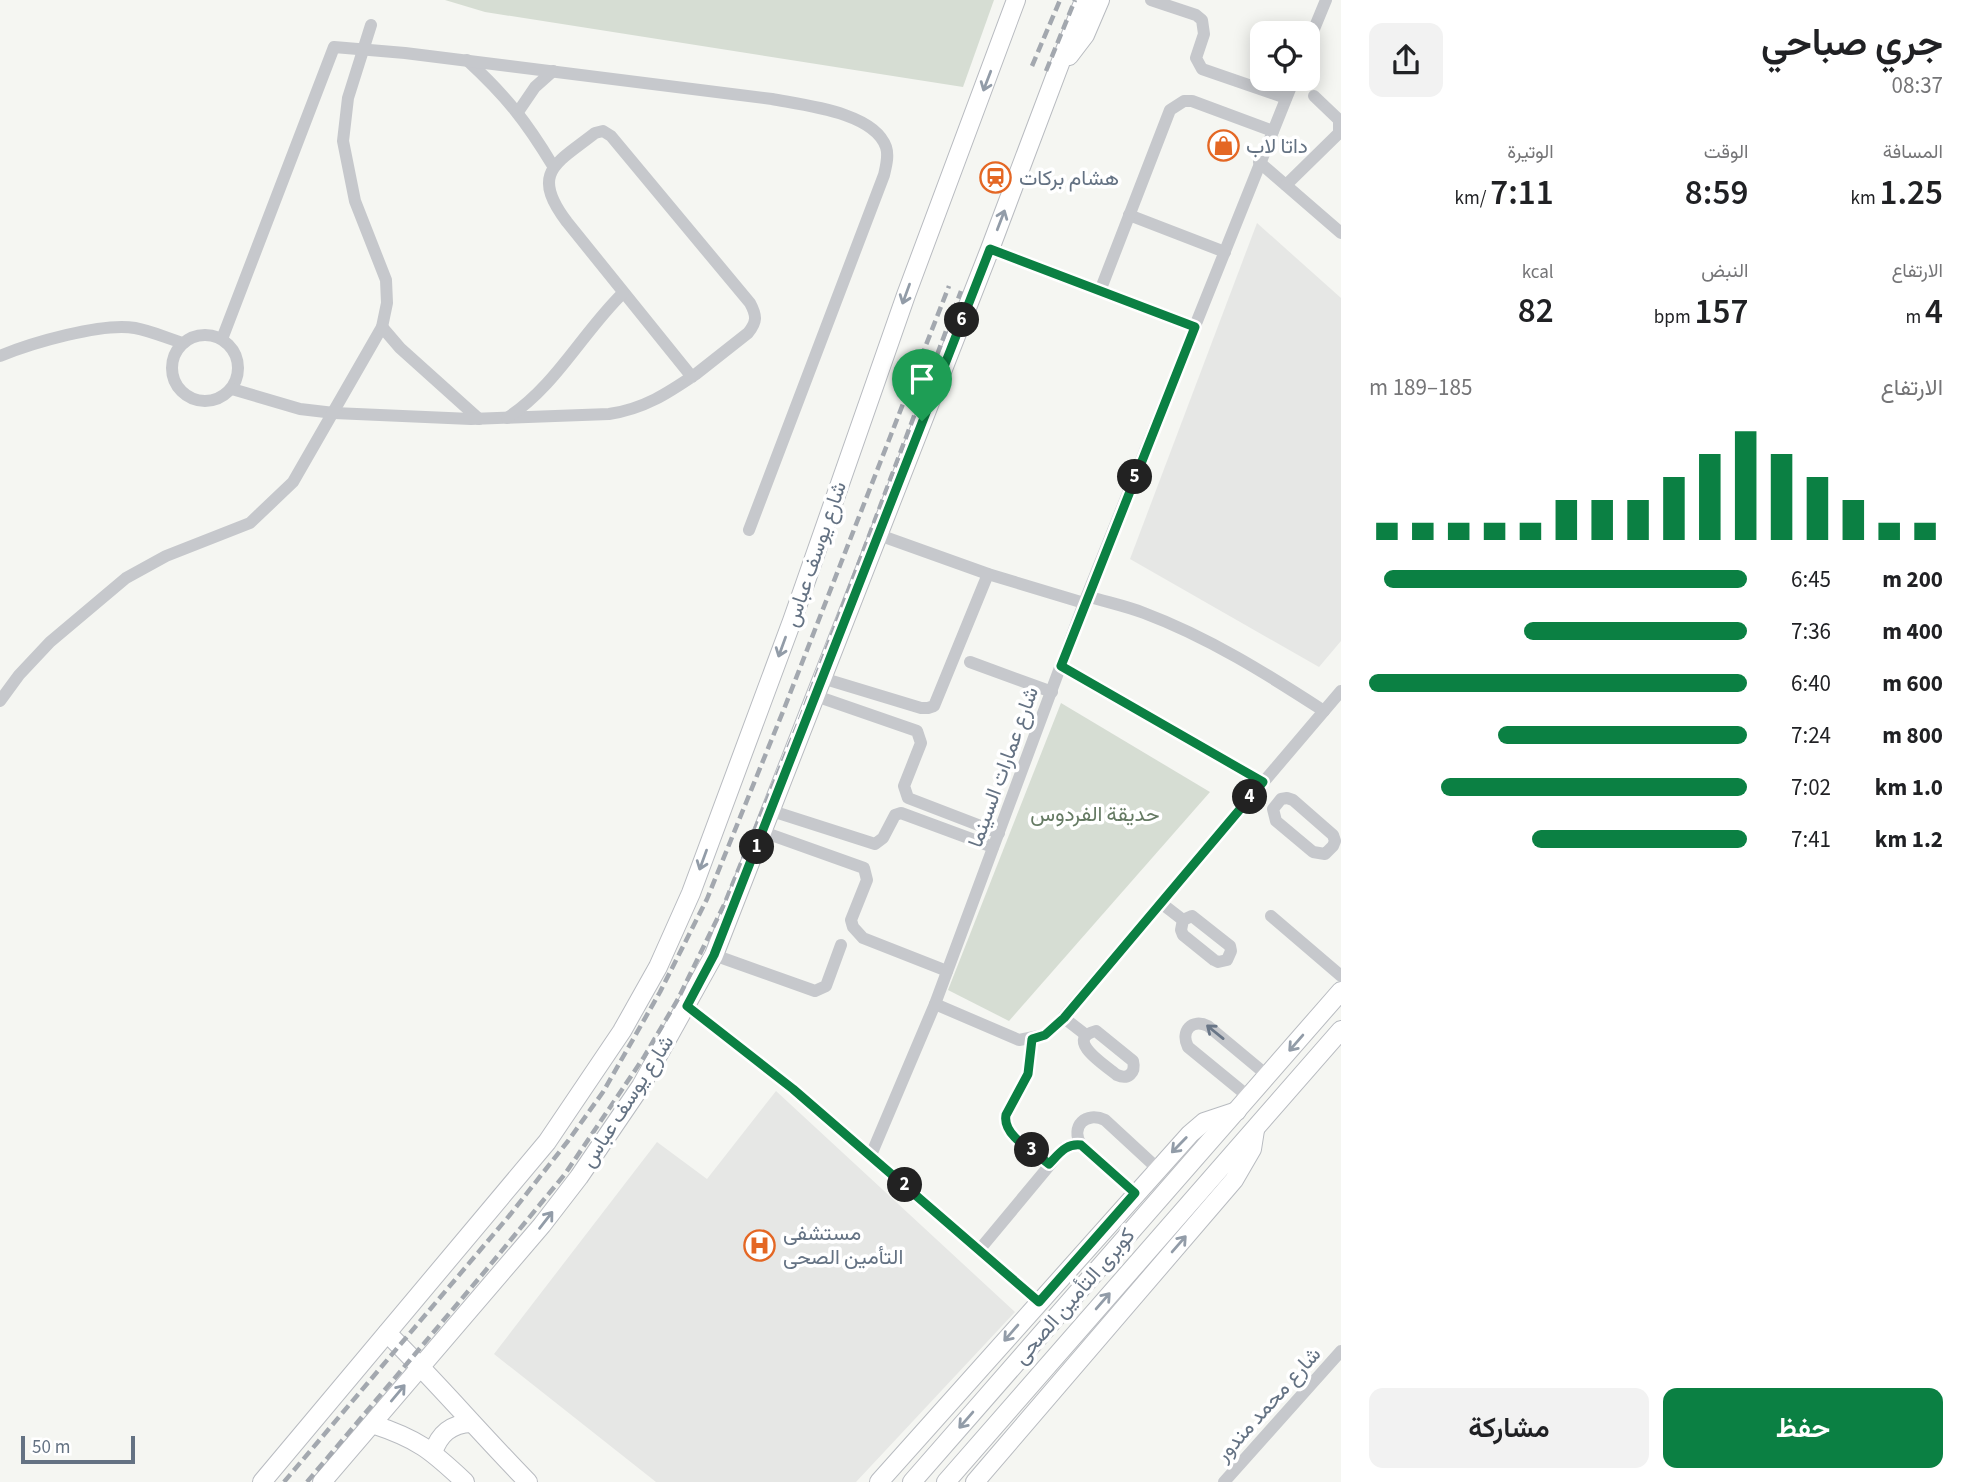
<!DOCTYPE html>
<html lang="ar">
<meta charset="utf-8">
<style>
:root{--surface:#fff;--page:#f2f2f2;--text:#202124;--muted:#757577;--accent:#0b8043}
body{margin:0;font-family:"Source Sans 3",Vazirmatn,sans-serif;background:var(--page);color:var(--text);direction:rtl;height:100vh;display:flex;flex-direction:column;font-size:26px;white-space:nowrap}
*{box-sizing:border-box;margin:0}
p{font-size:23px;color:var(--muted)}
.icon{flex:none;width:38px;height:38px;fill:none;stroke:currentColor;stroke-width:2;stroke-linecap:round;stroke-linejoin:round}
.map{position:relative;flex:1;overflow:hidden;direction:ltr}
.drawer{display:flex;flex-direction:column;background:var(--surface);width:630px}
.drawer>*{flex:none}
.tools{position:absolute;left:1250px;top:21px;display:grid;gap:14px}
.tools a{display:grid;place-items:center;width:70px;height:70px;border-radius:14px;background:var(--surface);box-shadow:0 4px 18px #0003;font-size:35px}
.scale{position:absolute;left:21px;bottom:18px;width:114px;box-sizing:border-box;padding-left:7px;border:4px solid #647283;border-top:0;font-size:19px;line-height:24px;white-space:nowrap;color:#647283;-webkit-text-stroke:5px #fff;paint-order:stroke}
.pin{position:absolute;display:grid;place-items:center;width:60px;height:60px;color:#fff;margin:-72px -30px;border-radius:50% 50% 50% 0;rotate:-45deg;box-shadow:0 0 7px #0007}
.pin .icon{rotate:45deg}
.km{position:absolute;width:35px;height:35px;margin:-18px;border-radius:50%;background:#222;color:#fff;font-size:19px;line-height:35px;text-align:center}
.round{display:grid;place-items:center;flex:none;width:74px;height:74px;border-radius:14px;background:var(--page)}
.headline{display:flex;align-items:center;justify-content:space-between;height:119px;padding:0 28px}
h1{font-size:38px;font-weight:600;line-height:52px}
.stats{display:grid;grid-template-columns:repeat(3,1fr);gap:10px;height:119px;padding:7px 28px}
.stats div{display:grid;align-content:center}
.stats b{font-size:35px;font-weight:600}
.stats small{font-size:19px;font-weight:400}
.stats p{font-size:19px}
.chart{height:196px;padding:14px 28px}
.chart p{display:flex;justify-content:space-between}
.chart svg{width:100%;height:126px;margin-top:7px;stroke:var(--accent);stroke-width:6}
.button{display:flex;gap:14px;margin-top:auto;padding:14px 28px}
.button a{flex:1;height:80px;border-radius:14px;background:var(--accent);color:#fff;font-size:28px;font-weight:600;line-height:80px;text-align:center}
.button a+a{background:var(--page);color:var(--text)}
ul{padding:0 28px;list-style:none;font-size:23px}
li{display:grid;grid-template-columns:112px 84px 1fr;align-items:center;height:52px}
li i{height:18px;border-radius:9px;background:var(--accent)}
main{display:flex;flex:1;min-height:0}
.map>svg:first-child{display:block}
.built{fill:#e6e7e5}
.green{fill:#d6ddd3}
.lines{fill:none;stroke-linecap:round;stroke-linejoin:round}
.secondary-casing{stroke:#b8bbc0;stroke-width:20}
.street{stroke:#c6c8cc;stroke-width:12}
.secondary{stroke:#fff;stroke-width:18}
.rail{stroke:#a3a8af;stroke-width:4.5;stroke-dasharray:10 5;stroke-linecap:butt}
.oneway{stroke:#929ca8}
.oneway2{stroke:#697687}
.route-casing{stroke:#fff;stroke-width:14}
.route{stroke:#0b8043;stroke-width:9}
.labels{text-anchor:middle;stroke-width:7;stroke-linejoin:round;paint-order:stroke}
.poi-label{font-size:21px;fill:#647283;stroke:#fff;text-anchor:start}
.street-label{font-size:21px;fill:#647283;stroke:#fff}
.park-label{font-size:21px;fill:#657a63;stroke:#fff}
</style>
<main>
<section class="drawer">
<div class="headline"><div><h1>جري صباحي</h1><p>08:37</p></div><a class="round"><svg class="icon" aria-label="share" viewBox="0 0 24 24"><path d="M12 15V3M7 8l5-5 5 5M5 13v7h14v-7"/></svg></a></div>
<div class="stats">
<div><p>المسافة</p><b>1.25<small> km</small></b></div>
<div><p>الوقت</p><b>8:59</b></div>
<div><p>الوتيرة</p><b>7:11<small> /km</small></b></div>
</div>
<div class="stats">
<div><p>الارتفاع</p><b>4<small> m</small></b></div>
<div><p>النبض</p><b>157<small> bpm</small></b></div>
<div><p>kcal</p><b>82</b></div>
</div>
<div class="chart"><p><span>الارتفاع</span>185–189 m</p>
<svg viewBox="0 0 160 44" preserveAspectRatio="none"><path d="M5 44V38M15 44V38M25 44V38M35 44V38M45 44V38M55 44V30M65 44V30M75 44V30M85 44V22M95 44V14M105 44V6M115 44V14M125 44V22M135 44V30M145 44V38M155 44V38"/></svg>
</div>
<ul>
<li><b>200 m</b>6:45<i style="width:96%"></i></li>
<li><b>400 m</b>7:36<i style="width:59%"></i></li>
<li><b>600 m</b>6:40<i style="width:100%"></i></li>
<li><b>800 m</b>7:24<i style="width:66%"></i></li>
<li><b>1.0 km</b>7:02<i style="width:81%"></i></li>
<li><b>1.2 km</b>7:41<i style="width:57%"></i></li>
</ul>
<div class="button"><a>حفظ</a><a>مشاركة</a></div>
</section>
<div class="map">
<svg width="1341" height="1482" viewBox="0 0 1341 1482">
<rect width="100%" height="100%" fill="#f5f6f2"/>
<g class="built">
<polygon points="1257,223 1341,298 1341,641 1319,667 1130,559"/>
<polygon points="776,1091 1015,1312 856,1482 656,1482 494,1354 657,1142 707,1179"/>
</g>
<g class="green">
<polygon points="445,0 994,0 963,87 485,12"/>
<polygon points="1061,703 1210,792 1009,1021 948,990"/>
</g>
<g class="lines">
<defs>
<g id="secondary">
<polyline points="1069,56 1085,35 1100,0"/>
<path d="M387 1333C436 1381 480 1433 528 1482"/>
<path d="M372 1424C418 1439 431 1450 465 1482"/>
<path d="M433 1453C439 1434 451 1424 471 1423"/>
<polyline points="262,1482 547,1142 622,1031 658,967 691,893 792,621 906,295 1016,0"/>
<polyline points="322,1482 542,1225 579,1177 641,1086 714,955 990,249 1084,0"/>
<polyline points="879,1482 1190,1134 1204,1122 1237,1111"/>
<polyline points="912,1482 1341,991"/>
<polyline points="946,1482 1341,1030"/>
<polyline points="975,1482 1234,1180 1252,1149 1255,1130"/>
</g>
</defs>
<use href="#secondary" class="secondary-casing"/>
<g class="street">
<polyline points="1151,0 1196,15 1202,20 1204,34 1196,58 1202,69 1286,98"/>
<polyline points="1307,46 1326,0"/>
<path d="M467 60C506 96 526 121 553 166"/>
<polyline points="518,112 535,87 553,71"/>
<polyline points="1259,162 1341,233"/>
<polyline points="1286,185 1339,133 1339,120 1314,96"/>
<polyline points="1129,215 1225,252"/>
<polyline points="990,249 1195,327"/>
<polyline points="1100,291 1170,110 1184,101 1192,101 1273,131"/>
<polyline points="382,327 400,348 479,419"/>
<circle cx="205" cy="368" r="33"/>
<path d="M222 339 334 47 405 53 772 99C803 105 874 112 886 147 889 156 886 166 884 175L749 530"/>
<path d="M0 356C31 343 103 322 135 328 151 331 167 338 183 343"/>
<path d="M232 389 300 409 334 413 471 419 609 414C644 409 668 393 696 374L748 333C757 322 757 316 750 303L611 136 603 131 595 133C557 163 529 172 567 222L692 377"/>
<path d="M507 418C556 386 582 333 623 293"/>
<polyline points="879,535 988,574 1084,603"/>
<path d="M1087 596C1106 602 1126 606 1144 613 1208 637 1267 674 1324 711"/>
<polyline points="970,662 1052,692"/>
<polyline points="1061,666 1263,782"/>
<polyline points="822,678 921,708 928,708 934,706 988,574"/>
<polyline points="816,696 917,731 921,743 904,786 908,798 999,833"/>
<polyline points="0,701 19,675 50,642 126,578 166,556 250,523 293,482 382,327 387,303 386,280 355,201 343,141 348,98 371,25"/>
<polygon points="1287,798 1293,800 1333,835 1335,841 1333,846 1325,854 1313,852 1276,821 1273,809 1281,799"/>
<polyline points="772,811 875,844 883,838 895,815 901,813 993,847"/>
<polyline points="763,832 864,868 867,880 851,920 853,927 863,938 947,971"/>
<polyline points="1161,903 1183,920"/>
<polygon points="1192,916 1230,946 1231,951 1227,960 1218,962 1214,960 1183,935 1181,930 1183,920"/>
<polyline points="1271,916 1341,976"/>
<polyline points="714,955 815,991 826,986 841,945"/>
<polyline points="935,1004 1019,1040 1044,1035 1055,1027 1341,691"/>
<polyline points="687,1006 793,1089 1039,1302"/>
<polyline points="1064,1018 1086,1035"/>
<path d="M1096 1031 1133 1061C1136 1073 1128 1080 1117 1075 1106 1066 1063 1039 1096 1031Z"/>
<path d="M1032 1039 1028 1074 1006 1115C1002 1136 1035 1152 1049 1164"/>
<path d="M1249 1097 1188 1047C1180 1031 1192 1018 1208 1026L1268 1076"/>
<polyline points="871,1155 935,1004 1084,603 1294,79"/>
<path d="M1135 1193 1081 1145C1070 1126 1086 1111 1105 1120L1157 1168"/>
<polyline points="980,1249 1064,1148 1076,1144 1081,1145"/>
<polyline points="1224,1482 1341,1351"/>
</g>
<use href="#secondary" class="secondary"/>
<g class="rail">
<polyline points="1032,66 1060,0"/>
<polyline points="1046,71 1075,0"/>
<polyline points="284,1482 509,1216 568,1141 603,1092 660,992 707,899 784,709 949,286"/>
<polyline points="307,1482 486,1270 565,1174 644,1057 678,999 724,905 801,717 961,291"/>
</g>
</g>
<defs><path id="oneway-shaft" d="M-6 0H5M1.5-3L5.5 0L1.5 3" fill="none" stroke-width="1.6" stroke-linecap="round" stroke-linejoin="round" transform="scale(1.75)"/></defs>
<g class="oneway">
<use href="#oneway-shaft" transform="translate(987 81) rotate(111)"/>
<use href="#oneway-shaft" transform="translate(1001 220) rotate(-69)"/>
<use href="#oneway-shaft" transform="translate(906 294) rotate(110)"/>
<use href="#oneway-shaft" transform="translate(782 647) rotate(110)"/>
<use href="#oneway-shaft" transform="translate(703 860) rotate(110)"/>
<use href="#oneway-shaft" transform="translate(1296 1043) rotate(131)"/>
<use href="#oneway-shaft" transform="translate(1179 1145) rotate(134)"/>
<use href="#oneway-shaft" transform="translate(546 1220) rotate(-52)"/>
<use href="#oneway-shaft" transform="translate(1179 1244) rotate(-49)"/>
<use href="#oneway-shaft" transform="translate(1103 1301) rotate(-49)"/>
<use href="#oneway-shaft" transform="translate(1011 1333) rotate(131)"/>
<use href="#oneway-shaft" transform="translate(398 1393) rotate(-50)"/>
<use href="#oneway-shaft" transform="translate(966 1420) rotate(131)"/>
</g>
<use class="oneway2" href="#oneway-shaft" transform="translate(1215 1032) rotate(-141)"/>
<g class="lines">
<defs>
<path id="route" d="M990 249 1195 327 1061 666 1263 782 1064 1018 1045 1035 1032 1039 1028 1074 1006 1115C1002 1136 1035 1152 1049 1164 1059 1154 1066 1143 1081 1145L1135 1193 1039 1302 793 1089 687 1006 714 955Z"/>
</defs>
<use href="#route" class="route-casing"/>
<use href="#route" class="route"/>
</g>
<defs>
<symbol id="shop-ring" viewBox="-11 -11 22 22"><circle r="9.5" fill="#fff" stroke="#e46724" stroke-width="1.5"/><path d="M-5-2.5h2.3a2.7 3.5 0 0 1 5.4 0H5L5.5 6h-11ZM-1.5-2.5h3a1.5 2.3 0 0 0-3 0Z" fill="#e46724"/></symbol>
<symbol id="station-ring" viewBox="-11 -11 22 22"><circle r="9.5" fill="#fff" stroke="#e46724" stroke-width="1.5"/><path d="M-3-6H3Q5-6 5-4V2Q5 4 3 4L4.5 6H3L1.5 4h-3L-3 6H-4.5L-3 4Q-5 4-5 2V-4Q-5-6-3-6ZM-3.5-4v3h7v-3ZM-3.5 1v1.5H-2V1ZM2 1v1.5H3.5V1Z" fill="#e46724"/></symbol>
<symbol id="hospital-ring" viewBox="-11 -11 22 22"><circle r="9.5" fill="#fff" stroke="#e46724" stroke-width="1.5"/><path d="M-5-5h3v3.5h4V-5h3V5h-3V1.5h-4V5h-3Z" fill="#e46724"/></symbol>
</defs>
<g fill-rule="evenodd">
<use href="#shop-ring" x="1206" y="128" width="35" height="35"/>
<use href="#station-ring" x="978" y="160" width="35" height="35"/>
<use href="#hospital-ring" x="742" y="1228" width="35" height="35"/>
</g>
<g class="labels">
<g class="poi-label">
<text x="1246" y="153">داتا لاب</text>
<text x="1019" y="185">هشام بركات</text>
<text x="783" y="1240">مستشفى<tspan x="783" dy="24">التأمين الصحى</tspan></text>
</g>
<g class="street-label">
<text transform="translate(815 554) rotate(-71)" y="7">شارع يوسف عباس</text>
<text transform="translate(1003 767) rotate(-70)" y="7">شارع عمارات السينما</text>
<text transform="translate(627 1101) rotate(-57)" y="7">شارع يوسف عباس</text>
<text transform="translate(1074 1296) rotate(-49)" y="7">كوبرى التأمين الصحى</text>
<text transform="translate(1268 1404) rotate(-48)" y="7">شارع محمد مندور</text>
</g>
<g class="park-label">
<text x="1095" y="821">حديقة الفردوس</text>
</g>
</g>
</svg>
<div class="tools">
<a><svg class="icon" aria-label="locate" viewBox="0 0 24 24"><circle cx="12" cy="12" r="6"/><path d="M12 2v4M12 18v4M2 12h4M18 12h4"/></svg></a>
</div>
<div class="scale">50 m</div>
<div class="pin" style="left:922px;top:421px;background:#1e9e55"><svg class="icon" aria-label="arrive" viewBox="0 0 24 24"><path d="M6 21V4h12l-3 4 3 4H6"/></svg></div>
<b class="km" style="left:757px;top:847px">1</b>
<b class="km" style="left:905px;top:1185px">2</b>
<b class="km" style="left:1032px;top:1150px">3</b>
<b class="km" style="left:1250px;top:797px">4</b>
<b class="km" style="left:1135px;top:477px">5</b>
<b class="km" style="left:962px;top:320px">6</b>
</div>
</main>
